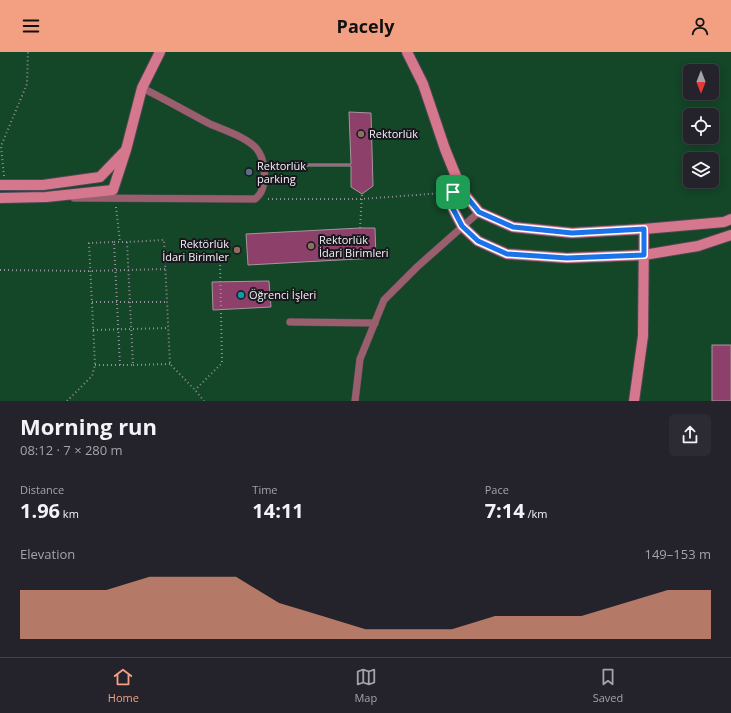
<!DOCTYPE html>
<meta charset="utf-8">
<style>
:root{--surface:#24222b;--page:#2c2a33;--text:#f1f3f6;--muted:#a3a4a9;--line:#413f47;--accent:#f2a081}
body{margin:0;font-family:"Open Sans",sans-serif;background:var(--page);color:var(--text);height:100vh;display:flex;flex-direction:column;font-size:15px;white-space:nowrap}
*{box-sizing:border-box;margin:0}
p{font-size:13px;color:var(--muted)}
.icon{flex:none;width:22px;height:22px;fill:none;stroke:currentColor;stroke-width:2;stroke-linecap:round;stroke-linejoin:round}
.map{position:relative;height:349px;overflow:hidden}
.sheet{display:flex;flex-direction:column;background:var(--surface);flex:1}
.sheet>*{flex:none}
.needle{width:26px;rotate:180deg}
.controls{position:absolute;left:683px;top:12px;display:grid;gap:8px}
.controls a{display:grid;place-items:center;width:36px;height:36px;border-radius:6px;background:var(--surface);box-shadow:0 2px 10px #0003,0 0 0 1px var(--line);font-size:20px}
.pin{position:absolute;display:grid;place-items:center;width:34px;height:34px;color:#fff;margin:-17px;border-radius:8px;box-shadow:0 2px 6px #0006}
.round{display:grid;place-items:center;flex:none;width:42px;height:42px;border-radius:6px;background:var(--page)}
.headline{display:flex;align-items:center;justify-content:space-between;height:68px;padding:0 20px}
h1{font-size:22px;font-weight:700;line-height:30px}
.figures{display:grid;grid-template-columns:repeat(3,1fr);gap:6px;height:68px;padding:4px 20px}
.figures div{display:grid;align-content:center}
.figures b{font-size:20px;font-weight:700}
.figures small{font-size:11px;font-weight:400}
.figures p{font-size:11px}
.chart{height:112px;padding:8px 20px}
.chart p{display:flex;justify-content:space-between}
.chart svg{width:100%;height:72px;margin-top:4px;fill:var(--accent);opacity:.7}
header{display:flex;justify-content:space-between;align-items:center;height:52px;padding:0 20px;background:var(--accent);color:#111;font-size:18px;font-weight:700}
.tabs{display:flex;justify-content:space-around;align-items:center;height:56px;border-top:1px solid var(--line);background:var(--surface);font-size:11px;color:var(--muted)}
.tabs a{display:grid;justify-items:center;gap:2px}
.tabs .active{color:var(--accent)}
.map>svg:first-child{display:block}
.green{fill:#144628;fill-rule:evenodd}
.building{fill:#8d416a;stroke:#a5969d}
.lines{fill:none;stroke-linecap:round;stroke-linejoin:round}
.lane-casing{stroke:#4b4954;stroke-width:8}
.secondary-casing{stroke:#4b4954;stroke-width:12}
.path{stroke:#93919a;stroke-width:2;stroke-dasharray:1 3;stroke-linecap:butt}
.lane{stroke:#9a5f6c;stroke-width:7}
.secondary{stroke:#d6788d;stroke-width:10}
.path-bridge{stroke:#93919a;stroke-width:2;stroke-dasharray:1 3;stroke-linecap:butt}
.route-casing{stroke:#fff;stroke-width:8}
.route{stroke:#1a73e8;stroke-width:5}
.education-dot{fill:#8d6e63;stroke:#18171c;stroke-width:1.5}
.service-dot{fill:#5c6f8a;stroke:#18171c;stroke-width:1.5}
.culture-dot{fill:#0f9aa8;stroke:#18171c;stroke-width:1.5}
.labels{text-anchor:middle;stroke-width:4;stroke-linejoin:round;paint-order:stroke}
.poi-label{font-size:11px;fill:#f4f3fa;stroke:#18171c;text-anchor:start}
</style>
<header><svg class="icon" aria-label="menu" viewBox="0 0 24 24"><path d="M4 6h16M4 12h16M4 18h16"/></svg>Pacely<svg class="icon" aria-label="person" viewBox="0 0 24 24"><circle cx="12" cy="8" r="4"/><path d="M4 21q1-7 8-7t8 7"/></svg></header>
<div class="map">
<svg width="731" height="349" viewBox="0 0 731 349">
<rect width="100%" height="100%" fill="#302d39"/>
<path class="green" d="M0 0H731V349H0ZM690 19H712V41H690ZM690 63H712V85H690ZM690 107H712V129H690Z"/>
<g class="building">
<polygon points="349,60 371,61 373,134 362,142 351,135 351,114 305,114 305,112 351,112"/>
<polygon points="360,176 375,176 376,206 248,213 246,182"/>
<polygon points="269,229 271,255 213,258 212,230"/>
<rect x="712" y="293" width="19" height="56"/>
</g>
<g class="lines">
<defs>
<g id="lane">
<path d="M74 146 255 147C257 145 260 143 261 140 267 128 265 106 256 96 246 85 224 78 210 72 187 60 165 47 142 36"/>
<polyline points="290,270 375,271"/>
<polyline points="355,349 360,307 384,248 417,215 479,160"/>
</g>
<g id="secondary">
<polyline points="407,0 423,32 445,97 462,139 479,160 513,175 572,181 644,177 724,170 731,167"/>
<polyline points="455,122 451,153 462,174 478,189 507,202 567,206 644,203 698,194 731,183"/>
<polyline points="0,133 43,133 100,125 125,99"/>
<polyline points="0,146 46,145 113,138 126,98 142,36 160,0"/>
<polyline points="634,349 643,284 644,177"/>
</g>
</defs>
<use href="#lane" class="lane-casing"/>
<use href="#secondary" class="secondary-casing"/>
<g class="path">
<polyline points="4,124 1,94 27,32 28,0"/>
<polyline points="268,147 361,147 443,141"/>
<polyline points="116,155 120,190"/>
<polyline points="114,190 127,190"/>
<polyline points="165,209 220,208 222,311 195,338"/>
<polyline points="0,218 90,219 166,217"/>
<polyline points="92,250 167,250"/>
<polyline points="93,278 168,276"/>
<polyline points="95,313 120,313"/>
<polyline points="133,313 170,312"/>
<polyline points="67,349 92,324 95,313 89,191 114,190 120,313 133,313 127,190 164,188 170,312 195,338 204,349"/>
</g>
<use href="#lane" class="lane"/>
<use href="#secondary" class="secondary"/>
<polyline class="path-bridge" points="360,176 362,142"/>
</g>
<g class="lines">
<defs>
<polygon id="route" points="462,139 479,160 513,175 572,181 644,177 644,203 567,206 507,202 478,189 462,174 451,153 453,140"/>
</defs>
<use href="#route" class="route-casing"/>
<use href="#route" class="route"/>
</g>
<g class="education-dot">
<circle cx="361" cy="82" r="4"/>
<circle cx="311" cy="194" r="4"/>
<circle cx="237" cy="198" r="4"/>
</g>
<circle class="service-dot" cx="249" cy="120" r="4"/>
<circle class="culture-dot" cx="241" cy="243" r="4"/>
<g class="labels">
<g class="poi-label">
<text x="369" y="86">Rektorlük</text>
<text x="257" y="118">Rektorlük<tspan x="257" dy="13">parking</tspan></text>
<text x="319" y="192">Rektorlük<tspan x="319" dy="13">İdari Birimleri</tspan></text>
<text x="229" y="196" text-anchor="end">Rektörlük<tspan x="229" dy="13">İdari Birimler</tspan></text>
<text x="249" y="247">Öğrenci İşleri</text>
</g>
</g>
</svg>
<div class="controls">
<a><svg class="needle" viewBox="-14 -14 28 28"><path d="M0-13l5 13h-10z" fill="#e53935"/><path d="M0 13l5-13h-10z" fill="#a3a4a9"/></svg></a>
<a><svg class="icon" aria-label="locate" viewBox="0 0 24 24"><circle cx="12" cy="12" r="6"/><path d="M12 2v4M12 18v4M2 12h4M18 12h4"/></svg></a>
<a><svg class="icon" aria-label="layers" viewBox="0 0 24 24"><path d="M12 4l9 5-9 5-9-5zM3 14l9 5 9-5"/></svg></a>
</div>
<div class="pin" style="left:453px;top:140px;background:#1e9e55"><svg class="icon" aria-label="arrive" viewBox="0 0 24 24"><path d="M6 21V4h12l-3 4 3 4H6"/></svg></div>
</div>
<section class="sheet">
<div class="headline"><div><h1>Morning run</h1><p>08:12 · 7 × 280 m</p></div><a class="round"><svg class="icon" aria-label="share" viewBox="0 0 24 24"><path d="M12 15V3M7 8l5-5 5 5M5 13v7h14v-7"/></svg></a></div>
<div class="figures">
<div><p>Distance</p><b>1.96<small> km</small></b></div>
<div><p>Time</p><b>14:11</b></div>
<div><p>Pace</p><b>7:14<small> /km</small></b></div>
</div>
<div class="chart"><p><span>Elevation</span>149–153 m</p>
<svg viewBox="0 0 160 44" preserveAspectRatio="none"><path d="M0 44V14L10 14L20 14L30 6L40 6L50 6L60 22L70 30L80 38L90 38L100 38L110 30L120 30L130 30L140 22L150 14L160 14V44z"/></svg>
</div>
</section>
<nav class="tabs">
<a class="active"><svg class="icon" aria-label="home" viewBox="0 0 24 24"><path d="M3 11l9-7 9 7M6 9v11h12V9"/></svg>Home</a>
<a><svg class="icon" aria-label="map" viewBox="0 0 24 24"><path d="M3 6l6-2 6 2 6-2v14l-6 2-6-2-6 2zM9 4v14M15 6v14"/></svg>Map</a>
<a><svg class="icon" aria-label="saved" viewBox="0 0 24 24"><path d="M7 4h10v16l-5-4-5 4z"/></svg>Saved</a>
</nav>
